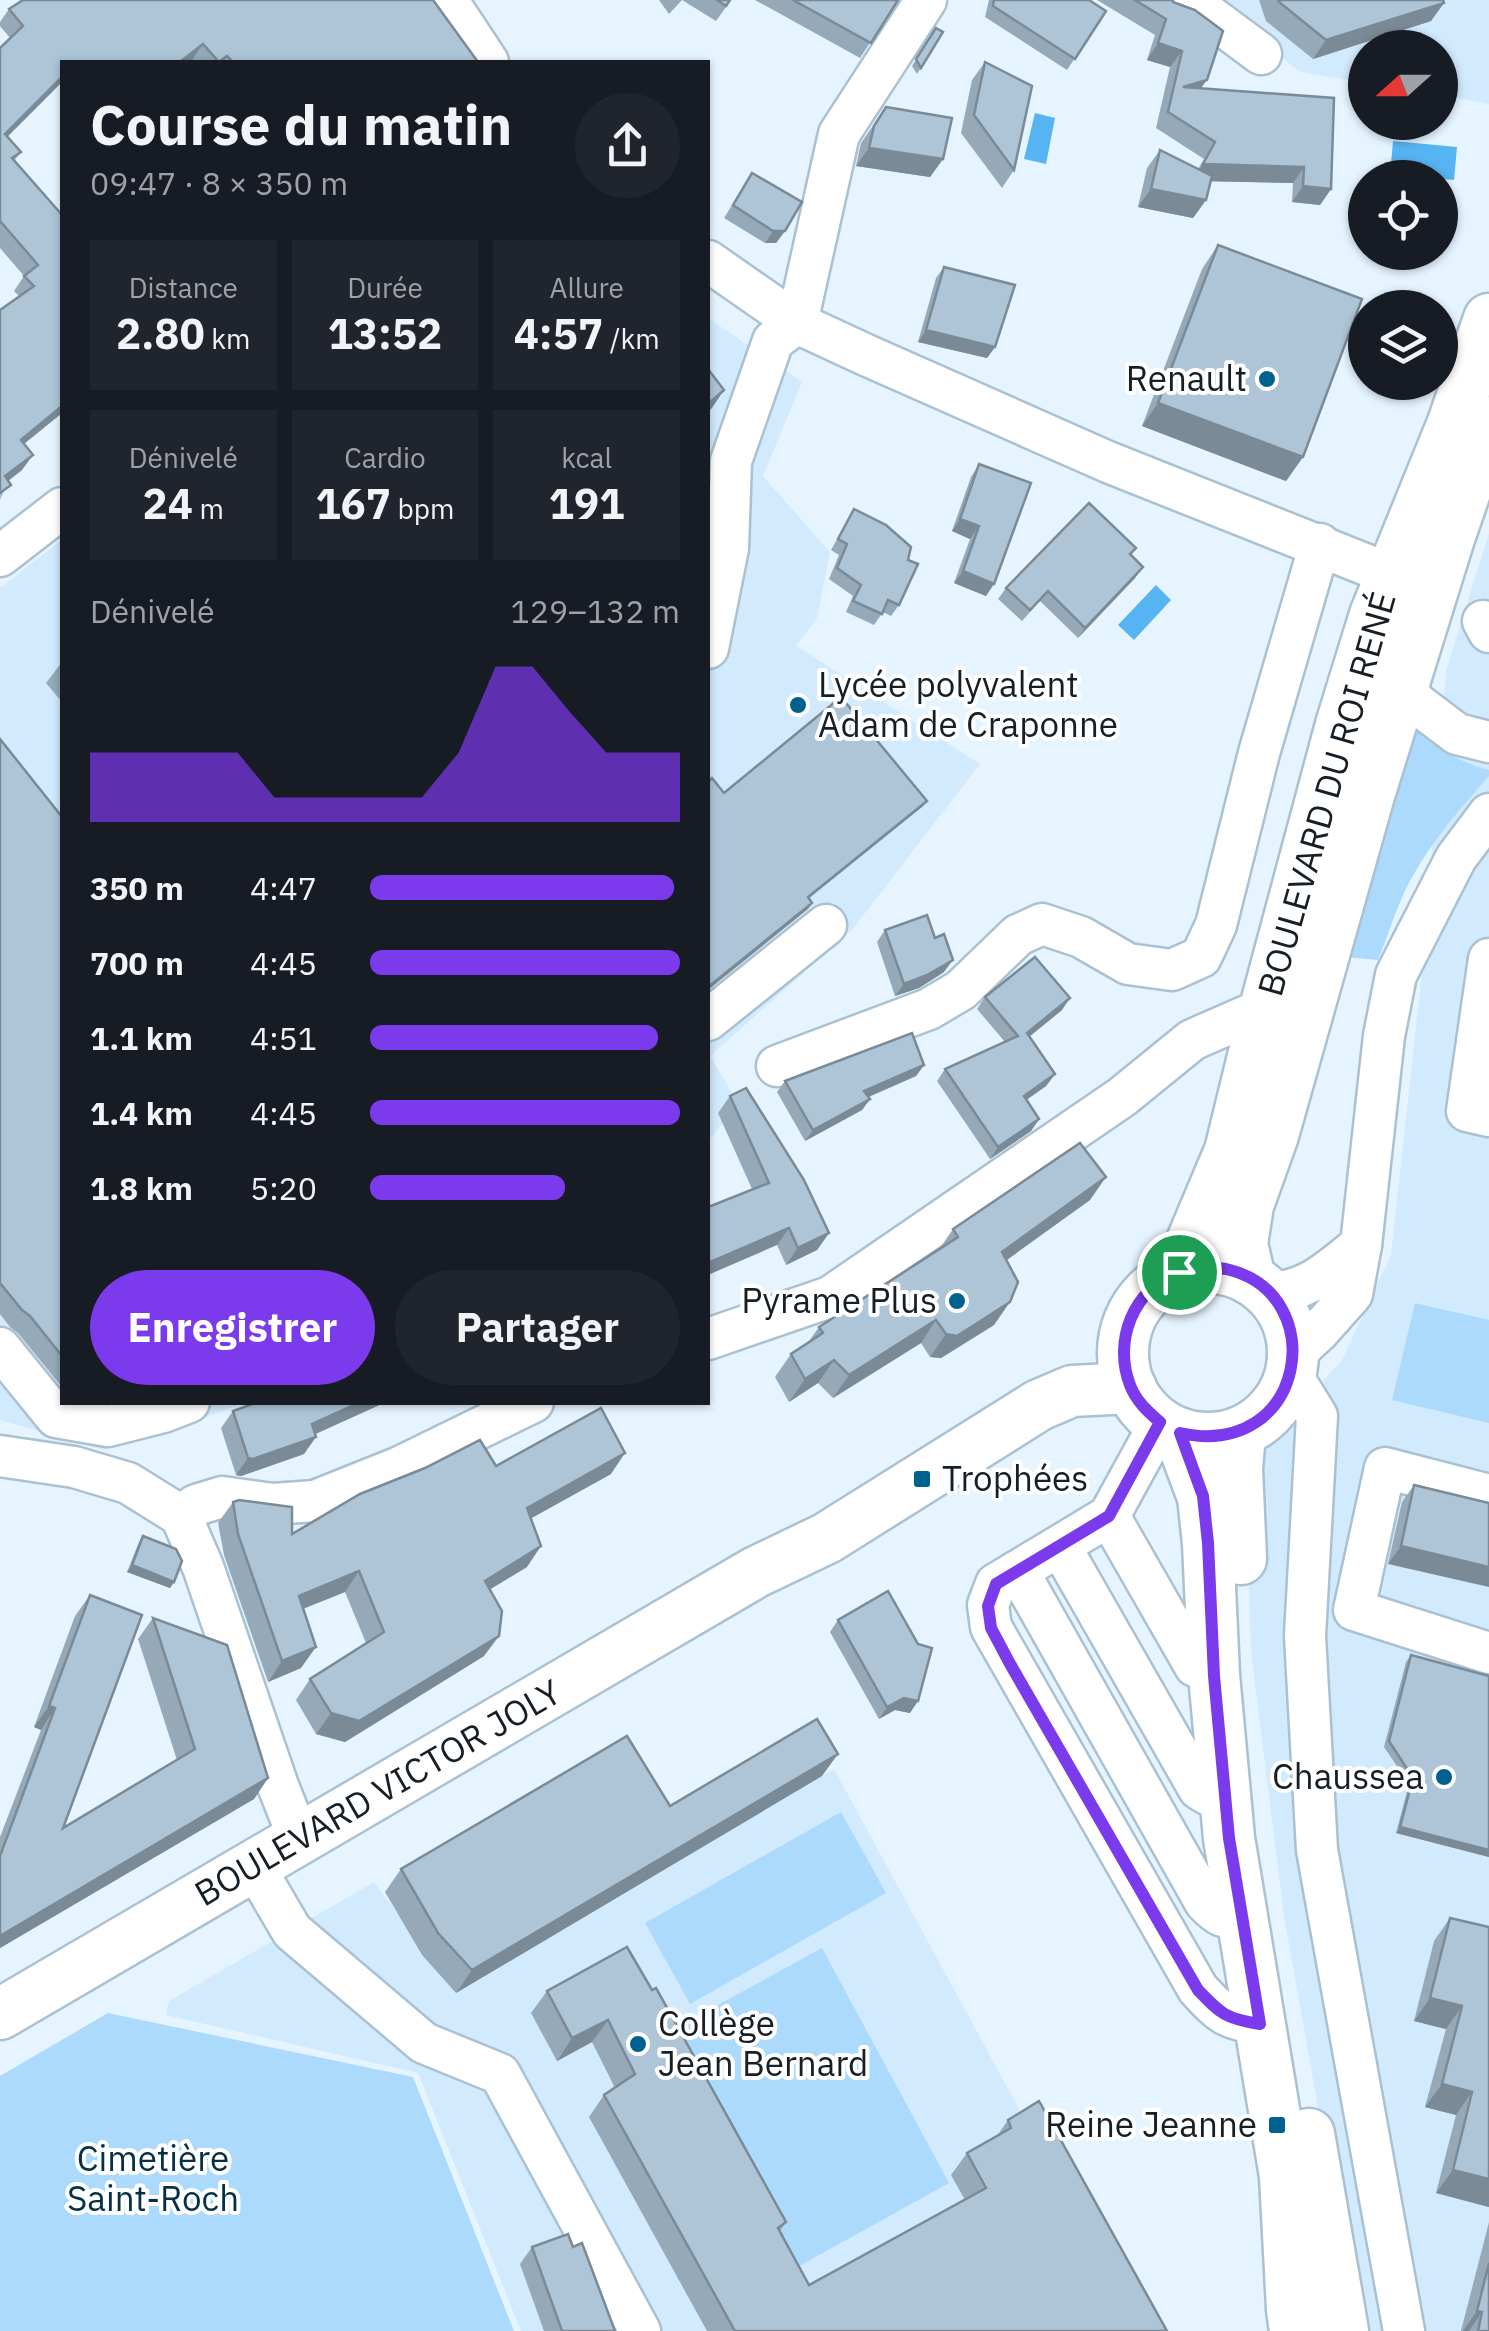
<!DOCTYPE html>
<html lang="fr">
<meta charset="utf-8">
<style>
:root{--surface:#171b24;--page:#20242c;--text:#f1f3f6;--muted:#9ea1a6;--accent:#7c3aed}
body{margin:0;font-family:"IBM Plex Sans",sans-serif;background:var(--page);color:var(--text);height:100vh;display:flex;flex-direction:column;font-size:38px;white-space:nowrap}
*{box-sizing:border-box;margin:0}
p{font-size:32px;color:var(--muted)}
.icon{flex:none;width:55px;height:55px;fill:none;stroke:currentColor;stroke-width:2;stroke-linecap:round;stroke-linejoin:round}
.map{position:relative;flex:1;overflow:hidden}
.side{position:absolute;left:60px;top:60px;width:650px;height:1345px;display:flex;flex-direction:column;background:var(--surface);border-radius:0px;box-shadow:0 2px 8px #0004}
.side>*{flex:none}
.needle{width:65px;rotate:249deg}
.tools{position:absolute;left:1348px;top:30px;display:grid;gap:20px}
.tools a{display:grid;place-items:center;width:110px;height:110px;border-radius:50%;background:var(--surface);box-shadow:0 2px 8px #0004;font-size:50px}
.pin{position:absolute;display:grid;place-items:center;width:85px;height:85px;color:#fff;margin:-42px;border:5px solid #fff;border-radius:50%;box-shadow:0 2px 10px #0007}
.round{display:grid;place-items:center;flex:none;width:105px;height:105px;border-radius:52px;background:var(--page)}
.head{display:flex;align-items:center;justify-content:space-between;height:170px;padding:0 30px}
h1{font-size:55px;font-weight:700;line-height:75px}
.metrics{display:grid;grid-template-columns:repeat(3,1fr);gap:15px;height:170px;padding:10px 30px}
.metrics div{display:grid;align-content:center;border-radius:0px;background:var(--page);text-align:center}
.metrics b{font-size:42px;font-weight:700}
.metrics small{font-size:28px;font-weight:400}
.metrics p{font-size:28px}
.chart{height:280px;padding:20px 30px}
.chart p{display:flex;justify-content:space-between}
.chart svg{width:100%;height:180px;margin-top:10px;fill:var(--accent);opacity:.7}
.action{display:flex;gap:20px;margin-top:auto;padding:20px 30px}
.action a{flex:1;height:115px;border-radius:60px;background:var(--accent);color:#fff;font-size:40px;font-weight:700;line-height:115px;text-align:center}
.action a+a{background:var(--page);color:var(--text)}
ul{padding:0 30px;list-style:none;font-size:32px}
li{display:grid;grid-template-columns:160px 120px 1fr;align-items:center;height:75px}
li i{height:25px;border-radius:12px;background:var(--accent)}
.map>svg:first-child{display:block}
.built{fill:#d2eafd}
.green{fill:#acdafc}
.water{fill:#56b4f2}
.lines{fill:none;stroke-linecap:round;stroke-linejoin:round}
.minor-casing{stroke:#aac1d2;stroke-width:45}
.major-casing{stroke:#aac1d2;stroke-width:55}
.minor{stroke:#fff;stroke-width:40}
.major{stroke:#fff;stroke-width:50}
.wall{fill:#96a9b9}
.shaded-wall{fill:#7a8a96}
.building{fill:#aec5d7;stroke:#7a8a96;stroke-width:2.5}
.route-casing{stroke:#fff;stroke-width:20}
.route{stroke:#7c3aed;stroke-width:12}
.poi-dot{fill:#006191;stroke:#fff;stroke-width:4}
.labels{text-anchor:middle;stroke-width:8;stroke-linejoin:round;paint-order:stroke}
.poi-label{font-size:35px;fill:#161f25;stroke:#fff;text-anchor:end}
.street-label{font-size:35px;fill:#161f25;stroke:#fff}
.park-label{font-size:35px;fill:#063048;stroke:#fff}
</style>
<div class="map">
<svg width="1489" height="2331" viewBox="0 0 1489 2331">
<rect width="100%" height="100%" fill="#e5f4ff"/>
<g class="built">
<polygon points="1204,0 1489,0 1489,104 1440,95 1440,48 1365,48 1365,83 1301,72"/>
<polygon points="708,318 802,382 763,476 830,552 817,618 796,646 980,764 852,930 710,1056 739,1104 708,1141"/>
<polygon points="1489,533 1489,2331 1358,2331 1284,1916 1251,1651 1245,1466 1342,1360 1391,1255 1422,972 1446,671"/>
<polygon points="62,540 62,1402 242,1403 194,1422 103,1450 0,1420 0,588"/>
<polygon points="834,1769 1140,2331 521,2331 418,2073 166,2015 169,2001 374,1882 457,1993"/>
</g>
<g class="green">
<path d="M1414 724C1437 747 1457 762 1489 770V776C1457 812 1425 849 1404 893 1394 915 1387 938 1378 960L1345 957Z"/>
<polygon points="1415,1303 1489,1320 1489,1423 1392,1400"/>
<polygon points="841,1812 886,1893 690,2004 645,1923"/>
<polygon points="822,1948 949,2183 792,2270 661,2036"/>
<polygon points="108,2013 413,2077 514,2331 0,2331 0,2076"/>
</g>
<g class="water">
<polygon points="1035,113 1055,118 1046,164 1024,159"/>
<polygon points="1393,141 1457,147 1454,180 1390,175"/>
<polygon points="1156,585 1171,600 1134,640 1118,625"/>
</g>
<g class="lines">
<defs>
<g id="minor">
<polyline points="447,0 488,62"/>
<polyline points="1188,0 1261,54"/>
<polyline points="708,261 797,323 866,355 1108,462 1392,575"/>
<polyline points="0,556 62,508"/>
<polyline points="1483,621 1489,632"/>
<polyline points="708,648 728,548 731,461 773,341 797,323 839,134 926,0"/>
<polyline points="1403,684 1416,703 1457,734 1489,742"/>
<polyline points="1489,959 1467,1111 1489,1116"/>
<polyline points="708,1020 826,925"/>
<polyline points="777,1066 929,1009 961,990 1018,935 1042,924 1081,937 1128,964 1172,970 1201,957 1216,925 1259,753 1320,544"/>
<path d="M1268 1292C1307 1294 1332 1267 1361 1245"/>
<polyline points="708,1339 830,1297 1122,1097 1192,1040 1265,1008"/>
<polyline points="0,1348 56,1417 108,1426 163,1412 189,1402"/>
<polyline points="1293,1355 1319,1331 1352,1294 1361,1245 1384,1036 1396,975 1456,858 1489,814"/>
<polyline points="1291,1374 1317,1416 1305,1636 1317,1850 1404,2331"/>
<path d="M1160 1423 1109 1516 996 1584 988 1605 991 1627 1198 1989C1221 2014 1226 2019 1260 2024"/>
<polyline points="0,1456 74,1467 128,1483 181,1516 203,1567 278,1786 299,1839"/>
<polyline points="1489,1495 1385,1468 1354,1610 1489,1653"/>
<polyline points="181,1516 196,1505 222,1497 273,1504 315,1501 400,1467 533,1402"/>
<polyline points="1109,1516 1195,1666 1214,1675"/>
<polyline points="1060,1546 1199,1789 1209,1795 1225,1797"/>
<path d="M1018 1571 1205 1902C1219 1917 1223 1918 1243 1918"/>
<polyline points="254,1866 292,1931 424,2043 500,2074 640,2331"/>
</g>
<g id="major">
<circle cx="1208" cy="1353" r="85"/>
<polyline points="1179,1272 1230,1151 1265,1008 1341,725 1375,615 1453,423 1489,319"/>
<polyline points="1250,1279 1242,1244 1248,1205 1273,1135 1369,795 1449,538 1489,422"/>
<polyline points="1240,1432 1237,1469 1241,1559"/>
<polyline points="1179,1433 1203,1497 1208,1543 1214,1675 1229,1838 1285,2176 1292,2309 1295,2331"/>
<polyline points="0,2014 756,1572 827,1538 1039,1405 1072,1391 1131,1388"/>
<polyline points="1309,2134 1343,2331"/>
</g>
</defs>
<use href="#minor" class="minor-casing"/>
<use href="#major" class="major-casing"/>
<use href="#minor" class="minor"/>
<use href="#major" class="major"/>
</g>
<g class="wall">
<polygon points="659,0 731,0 716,21 682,0 669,14"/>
<polygon points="755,0 898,0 860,58"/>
<polygon points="989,0 1089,0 1106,11 1067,70 985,17"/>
<polygon points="1097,0 1173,0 1200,88 1331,189 1320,205 1292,202 1293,183 1210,181 1206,200 1193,218 1138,207 1147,168 1160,150 1198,169 1204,159 1156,128 1170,67 1147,60 1155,35"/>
<polygon points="1259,0 1443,0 1431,21 1313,59 1266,21"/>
<polygon points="9,9 478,62 195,62 192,60 62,62 62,82 7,137 21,152 14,161 62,215 62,413 24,444 22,470 8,481 0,500 19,296 14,291 24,276 0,248 0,48 10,38 0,26 0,22"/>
<polygon points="936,28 943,32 917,74 912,66"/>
<polygon points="985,62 1014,170 1002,188 961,133 972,80"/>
<polygon points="886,107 943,159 930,177 856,166 861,143"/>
<polygon points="752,173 785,231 776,243 765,243 724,218"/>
<polygon points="1218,245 1303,457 1286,481 1142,426 1202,269"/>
<polygon points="944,267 995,347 987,358 918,342 936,278"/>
<polygon points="979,464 986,596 954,583 970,539 952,531 971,477"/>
<polygon points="854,509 899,605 891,616 883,612 874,625 846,612 853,596 829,579 839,555 831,550"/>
<polygon points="1131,555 1135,578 1078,638 1040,601 1022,621 998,599 1006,588"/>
<polygon points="62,662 62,702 46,683"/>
<polygon points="0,739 62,817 62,1387 18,1333 10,1327 0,1314"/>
<polygon points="885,930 944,972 919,988 895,996 877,942"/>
<polygon points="985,997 1062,1010 1030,1036 1055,1074 1046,1086 1026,1100 1039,1119 1031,1131 990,1159 937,1081 945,1069 1005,1042 977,1009"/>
<polygon points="924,1065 916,1076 869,1097 870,1099 862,1110 805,1141 777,1092 785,1081"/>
<polygon points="730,1096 829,1233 817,1250 786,1265 718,1113"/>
<polygon points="1090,1200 1006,1260 994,1325 941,1358 930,1357 921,1343 833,1398 818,1383 789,1402 775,1377 791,1354 807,1344 819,1327 940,1248 953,1229"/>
<polygon points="258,1402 386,1402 315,1434 304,1454 241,1476 236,1475 221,1428 233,1411"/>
<polygon points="496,1466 611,1474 531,1518 527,1567 490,1589 484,1656 345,1742 316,1734 296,1700 310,1679 366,1643 345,1592 303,1609 301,1668 268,1682 224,1555 218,1523 233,1502 292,1534"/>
<polygon points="1414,1485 1489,1503 1388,1564 1402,1502"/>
<polygon points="143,1536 174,1582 170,1588 127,1572 139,1542"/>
<polygon points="90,1595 63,1828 177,1760 138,1639 153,1618 268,1778 254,1799 0,1948 0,1837 41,1730 34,1727 75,1616"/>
<polygon points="838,1620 910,1713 895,1710 879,1719 830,1632"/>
<polygon points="1411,1655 1489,1676 1489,1857 1396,1833 1409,1784 1384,1747 1406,1662"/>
<polygon points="822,1776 456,1993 422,1955 385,1892 401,1869 670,1806"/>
<polygon points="1450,1918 1489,2207 1436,2193 1456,2115 1425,2107 1446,2029 1414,2021 1434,1941"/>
<polygon points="627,1947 786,2222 780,2231 809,2285 965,2200 951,2175 967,2153 997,2136 1008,2120 1167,2331 707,2331 589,2117 604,2095 615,2088 592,2042 557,2061 531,2013 547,1991"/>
<polygon points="1489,2222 1489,2331 1461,2331"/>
<polygon points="532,2247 573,2247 615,2331 544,2331 520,2264"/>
</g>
<g class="shaded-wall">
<polygon points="1444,3 1431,21 1313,59 1326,40"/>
<polygon points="1158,43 1182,51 1170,67 1147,60"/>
<polygon points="203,44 192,60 188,62 180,62"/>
<polygon points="62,77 62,82 0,144 5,134"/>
<polygon points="1207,80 1195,96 1183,87"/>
<polygon points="869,148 943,159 930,177 856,166"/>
<polygon points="1203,164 1304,167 1293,183 1191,181"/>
<polygon points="1303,186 1331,189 1320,205 1292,202"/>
<polygon points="1151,189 1206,200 1193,218 1138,207"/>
<polygon points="773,231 785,231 776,243 765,243"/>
<polygon points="926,330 995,347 987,358 918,342"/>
<polygon points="724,390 712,408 708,412 708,404"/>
<polygon points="1158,403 1303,457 1286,481 1142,426"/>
<polygon points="62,406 62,413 10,455 21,440"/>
<polygon points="33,455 22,470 0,487 5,476"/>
<polygon points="960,519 979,526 970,539 952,531"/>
<polygon points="1143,567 1135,578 1078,638 1085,628"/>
<polygon points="963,571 994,584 986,596 954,583"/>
<polygon points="927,801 922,807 803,903 808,897"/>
<polygon points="812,903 808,909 708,990 708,987"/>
<polygon points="953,960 944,972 919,988 895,996 904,984"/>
<polygon points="1070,998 1062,1010 1019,1045 1027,1033"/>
<polygon points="924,1065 916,1076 856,1102 864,1091"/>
<polygon points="1055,1074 1046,1086 1015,1108 1024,1096"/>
<polygon points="870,1099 862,1110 805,1141 813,1130"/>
<polygon points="1039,1119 1031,1131 990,1159 998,1147"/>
<polygon points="1106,1177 1090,1200 986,1275 1002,1252"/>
<polygon points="789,1228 777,1245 708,1275 708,1263"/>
<polygon points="829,1233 817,1250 786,1265 798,1248"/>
<polygon points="1010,1302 994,1325 941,1358 930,1357 946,1334"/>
<polygon points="936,1320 921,1343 833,1398 849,1375"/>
<polygon points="834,1360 818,1383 789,1402 805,1379"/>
<polygon points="361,1402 386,1402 300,1441 312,1424"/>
<polygon points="316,1437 304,1454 241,1476 236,1475 248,1458"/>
<polygon points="625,1453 611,1474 512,1529 527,1508"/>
<polygon points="541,1546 527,1567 471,1601 485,1581"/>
<polygon points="1401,1546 1489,1567 1489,1587 1388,1564"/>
<polygon points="132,1565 174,1582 170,1588 127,1572"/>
<polygon points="359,1571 345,1592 284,1616 299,1596"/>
<polygon points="499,1636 484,1656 345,1742 316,1734 331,1713"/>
<polygon points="316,1647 301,1668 268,1682 282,1661"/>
<polygon points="904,1698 918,1701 910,1713 895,1710 879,1719 887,1707"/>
<polygon points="49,1706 55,1708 41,1730 34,1727"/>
<polygon points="838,1754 822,1776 456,1993 472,1970"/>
<polygon points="268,1778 254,1799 0,1948 0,1936"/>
<polygon points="1400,1827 1489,1850 1489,1857 1396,1833"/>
<polygon points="1430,1998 1462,2006 1446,2029 1414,2021"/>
<polygon points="608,2020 592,2042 557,2061 572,2038"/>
<polygon points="1442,2084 1472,2092 1456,2115 1425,2107"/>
<polygon points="1453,2170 1489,2179 1489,2207 1436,2193"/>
<polygon points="1477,2311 1482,2312 1469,2331 1463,2331"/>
</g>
<g class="building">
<polygon points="23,0 433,0 478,62 233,62 227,56 219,62 203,44 180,62 62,62 62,77 5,134 21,152 12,158 62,215 62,406 21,440 33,455 5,476 11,485 0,493 0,310 34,286 24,276 38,265 1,222 0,223 0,48 23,26 9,9"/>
<polygon points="717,0 730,0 726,6"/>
<polygon points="793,0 898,0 871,43"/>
<polygon points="994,0 1089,0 1106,11 1075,59 993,6"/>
<polygon points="1135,0 1173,0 1173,2 1195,10 1223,31 1207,80 1183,87 1334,98 1331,189 1303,186 1304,167 1203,164 1215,142 1168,112 1182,51 1158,43 1166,19"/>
<polygon points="1278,0 1443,0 1444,3 1326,40 1279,2"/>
<polygon points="936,28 943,32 921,68 916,59"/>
<polygon points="985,62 1032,86 1014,170 974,115"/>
<polygon points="886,107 952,118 943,159 869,148 874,126"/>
<polygon points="1160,150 1212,176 1206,200 1151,189"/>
<polygon points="752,173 802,202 785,231 773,231 733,205"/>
<polygon points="1218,245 1362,299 1303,457 1158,403"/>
<polygon points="944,267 1015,285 995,347 926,330"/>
<polygon points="708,369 724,390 708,404"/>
<polygon points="979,464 1031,483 994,584 963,571 979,526 960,519"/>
<polygon points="1089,503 1136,548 1130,554 1143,567 1085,628 1048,591 1030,610 1006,588"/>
<polygon points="854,509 886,525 911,547 908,560 918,564 899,605 888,600 882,614 853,601 861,585 837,568 847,544 838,539"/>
<polygon points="841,697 927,801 808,897 812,903 708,987 708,782 712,778 724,793"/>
<polygon points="0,739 62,817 62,1356 30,1316 22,1310 0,1283"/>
<polygon points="927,915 935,938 944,934 953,960 927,975 904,984 885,930"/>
<polygon points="1035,957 1070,998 1027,1033 1055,1074 1024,1096 1039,1119 998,1147 945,1069 1018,1036 985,997"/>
<polygon points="912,1033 924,1065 864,1091 870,1099 813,1130 785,1081"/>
<polygon points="746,1088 804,1180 829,1233 798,1248 789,1228 708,1263 708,1207 769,1183 730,1096"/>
<polygon points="1080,1143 1106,1177 1002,1252 1018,1282 1010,1302 957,1336 946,1334 936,1320 849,1375 834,1360 805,1379 791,1354 823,1333 819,1327 958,1237 953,1229"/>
<polygon points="258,1402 361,1402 312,1424 316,1437 253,1459 248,1458 233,1411"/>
<polygon points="601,1408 625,1453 527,1508 541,1546 485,1581 502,1611 499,1636 359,1721 331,1713 310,1679 384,1632 359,1571 299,1596 316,1647 282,1661 238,1534 233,1502 239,1500 292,1507 292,1534 360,1494 425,1468 480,1440 496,1466"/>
<polygon points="1414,1485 1489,1503 1489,1567 1401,1546"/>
<polygon points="143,1536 176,1549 182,1561 174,1582 132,1565"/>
<polygon points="888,1591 918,1644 932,1648 918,1701 904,1698 887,1707 838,1620"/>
<polygon points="90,1595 142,1615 63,1828 195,1749 153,1618 227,1645 268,1778 0,1936 0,1856 55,1708 49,1706"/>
<polygon points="1411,1655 1489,1676 1489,1850 1400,1827 1413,1778 1389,1741"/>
<polygon points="817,1719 838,1754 472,1970 438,1933 401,1869 627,1736 670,1806"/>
<polygon points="1450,1918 1489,1927 1489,2179 1453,2170 1472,2092 1442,2084 1462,2006 1430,1998"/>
<polygon points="627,1947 652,1990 656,1988 786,2222 778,2228 809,2285 986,2188 967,2153 1011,2128 1008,2120 1039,2101 1167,2331 735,2331 604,2095 635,2074 608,2020 572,2038 547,1991"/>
<polygon points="568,2234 573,2247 582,2243 615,2331 562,2331 532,2247"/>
<polygon points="1489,2263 1489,2331 1478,2331 1482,2312 1477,2311"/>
</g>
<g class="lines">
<defs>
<path id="route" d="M1203 1268C1210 1268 1219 1268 1226 1269 1333 1293 1306 1461 1180 1433L1203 1496 1208 1543 1214 1676 1229 1838 1260 2024C1226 2019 1221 2014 1198 1990L1009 1662 991 1628 988 1606 996 1584 1109 1516 1160 1422C1148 1412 1136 1401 1130 1385 1113 1341 1133 1289 1179 1272 1186 1270 1195 1269 1203 1268Z"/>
</defs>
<use href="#route" class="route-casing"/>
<use href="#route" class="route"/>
</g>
<g class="poi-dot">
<circle cx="1267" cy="379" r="10"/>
<circle cx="798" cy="705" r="10"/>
<circle cx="957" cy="1301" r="10"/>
<rect x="912" y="1469" width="20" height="20" rx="5"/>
<circle cx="1444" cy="1777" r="10"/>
<circle cx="638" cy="2044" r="10"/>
<rect x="1267" y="2115" width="20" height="20" rx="5"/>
</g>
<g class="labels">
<g class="poi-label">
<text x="1247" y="391">Renault</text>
<text x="818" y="697" text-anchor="start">Lycée polyvalent<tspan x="818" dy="40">Adam de Craponne</tspan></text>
<text x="937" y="1313">Pyrame Plus</text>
<text x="942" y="1491" text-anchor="start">Trophées</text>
<text x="1424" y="1789">Chaussea</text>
<text x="658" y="2036" text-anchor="start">Collège<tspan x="658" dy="40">Jean Bernard</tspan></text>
<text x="1257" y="2137">Reine Jeanne</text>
</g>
<g class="street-label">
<text transform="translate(1327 794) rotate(-74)" y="12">BOULEVARD DU ROI RENÉ</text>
<text transform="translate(378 1793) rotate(-30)" y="12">BOULEVARD VICTOR JOLY</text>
</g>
<g class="park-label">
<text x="153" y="2171">Cimetière<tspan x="153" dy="40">Saint-Roch</tspan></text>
</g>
</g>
</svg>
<div class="tools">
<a><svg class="needle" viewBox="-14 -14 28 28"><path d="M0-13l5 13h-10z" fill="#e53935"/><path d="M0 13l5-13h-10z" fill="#9ea1a6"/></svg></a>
<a><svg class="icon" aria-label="locate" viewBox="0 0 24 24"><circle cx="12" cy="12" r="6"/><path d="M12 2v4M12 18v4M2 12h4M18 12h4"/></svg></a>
<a><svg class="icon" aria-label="layers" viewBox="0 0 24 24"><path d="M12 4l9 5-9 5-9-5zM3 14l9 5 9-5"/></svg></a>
</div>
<div class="pin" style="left:1179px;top:1272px;background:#1e9e55"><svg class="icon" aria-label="arrive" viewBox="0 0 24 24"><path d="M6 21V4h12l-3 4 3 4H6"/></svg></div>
<section class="side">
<div class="head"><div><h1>Course du matin</h1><p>09:47 · 8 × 350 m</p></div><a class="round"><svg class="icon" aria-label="share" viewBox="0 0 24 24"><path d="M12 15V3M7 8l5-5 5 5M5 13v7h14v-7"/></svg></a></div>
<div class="metrics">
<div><p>Distance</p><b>2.80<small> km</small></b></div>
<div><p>Durée</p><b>13:52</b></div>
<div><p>Allure</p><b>4:57<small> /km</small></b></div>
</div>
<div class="metrics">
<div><p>Dénivelé</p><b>24<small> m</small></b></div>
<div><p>Cardio</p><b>167<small> bpm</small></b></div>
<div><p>kcal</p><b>191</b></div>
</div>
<div class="chart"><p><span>Dénivelé</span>129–132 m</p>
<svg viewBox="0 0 160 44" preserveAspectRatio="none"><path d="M0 44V27L10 27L20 27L30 27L40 27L50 38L60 38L70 38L80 38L90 38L100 27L110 6L120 6L130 17L140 27L150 27L160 27V44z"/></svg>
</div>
<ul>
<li><b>350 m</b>4:47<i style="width:98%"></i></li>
<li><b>700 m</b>4:45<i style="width:100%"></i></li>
<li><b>1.1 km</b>4:51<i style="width:93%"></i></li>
<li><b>1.4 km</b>4:45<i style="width:100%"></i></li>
<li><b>1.8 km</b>5:20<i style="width:63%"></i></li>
</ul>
<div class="action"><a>Enregistrer</a><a>Partager</a></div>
</section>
</div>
